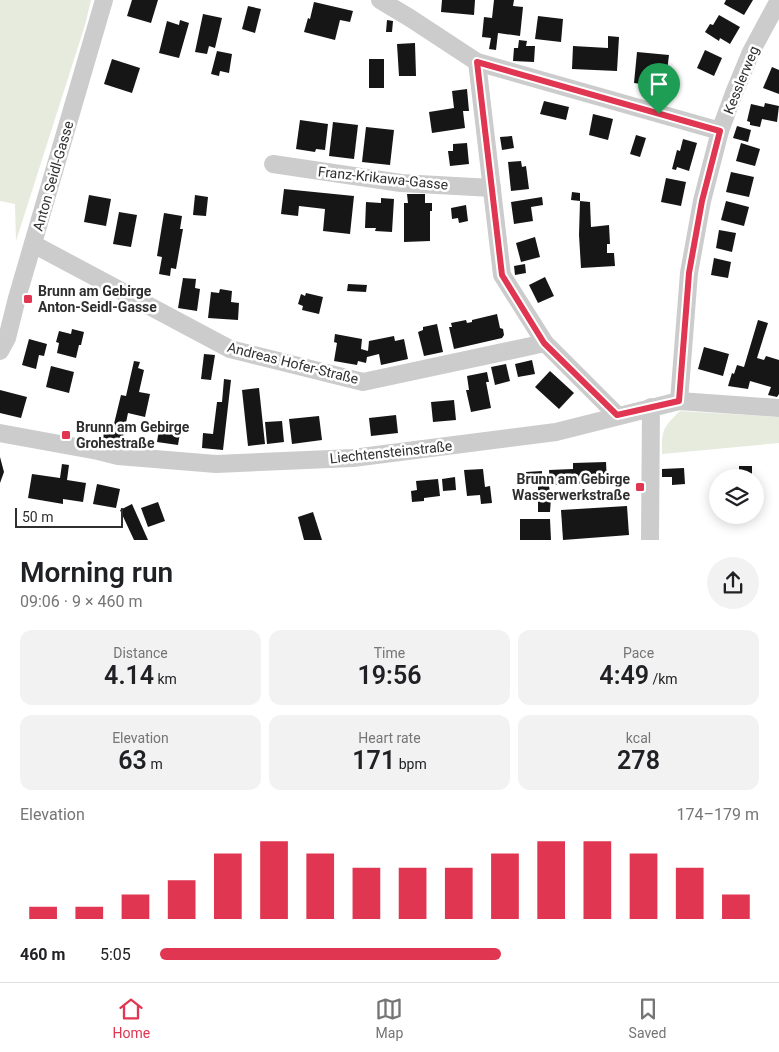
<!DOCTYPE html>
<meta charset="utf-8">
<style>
:root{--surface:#fff;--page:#f2f2f2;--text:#202124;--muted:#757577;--line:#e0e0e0;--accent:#e03651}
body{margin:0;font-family:Roboto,sans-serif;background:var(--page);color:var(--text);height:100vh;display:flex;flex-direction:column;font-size:19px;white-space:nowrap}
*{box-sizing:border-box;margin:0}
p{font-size:16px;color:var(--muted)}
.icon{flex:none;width:28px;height:28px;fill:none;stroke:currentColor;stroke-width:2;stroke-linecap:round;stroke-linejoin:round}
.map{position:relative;height:540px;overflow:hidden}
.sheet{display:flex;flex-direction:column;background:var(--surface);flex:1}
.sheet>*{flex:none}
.fabs{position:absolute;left:709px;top:469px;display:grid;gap:10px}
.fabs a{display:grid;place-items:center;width:55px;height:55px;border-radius:50%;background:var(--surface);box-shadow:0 2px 12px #0003;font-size:25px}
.scale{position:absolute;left:15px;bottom:12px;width:108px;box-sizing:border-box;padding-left:5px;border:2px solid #2f2f2f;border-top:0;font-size:14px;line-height:18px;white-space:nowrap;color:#2f2f2f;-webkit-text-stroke:4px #fff;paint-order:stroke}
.pin{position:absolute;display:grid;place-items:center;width:42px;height:42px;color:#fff;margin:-51px -21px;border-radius:50% 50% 50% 0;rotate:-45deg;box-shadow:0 0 5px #0007}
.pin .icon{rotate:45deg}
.round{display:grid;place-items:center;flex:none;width:52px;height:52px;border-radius:26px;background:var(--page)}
.head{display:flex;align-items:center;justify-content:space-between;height:85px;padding:0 20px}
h1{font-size:28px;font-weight:600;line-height:38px}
.metrics{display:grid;grid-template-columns:repeat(3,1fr);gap:8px;height:85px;padding:5px 20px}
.metrics div{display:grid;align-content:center;border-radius:12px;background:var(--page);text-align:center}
.metrics b{font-size:25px;font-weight:600}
.metrics small{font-size:14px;font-weight:400}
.metrics p{font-size:14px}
.chart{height:140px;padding:10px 20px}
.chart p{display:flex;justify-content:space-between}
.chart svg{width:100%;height:90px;margin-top:5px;stroke:var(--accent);stroke-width:6}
ul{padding:0 20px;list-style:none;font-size:16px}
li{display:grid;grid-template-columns:80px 60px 1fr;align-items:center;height:38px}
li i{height:12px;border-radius:6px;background:var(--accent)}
.tabs{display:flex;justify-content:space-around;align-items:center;height:70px;border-top:1px solid var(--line);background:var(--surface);font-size:14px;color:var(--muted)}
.tabs a{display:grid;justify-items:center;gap:2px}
.tabs .current{color:var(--accent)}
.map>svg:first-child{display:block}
.green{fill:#e6ebdd}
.building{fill:#161616}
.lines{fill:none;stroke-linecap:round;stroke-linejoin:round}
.street{stroke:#ccc;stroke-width:18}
.route-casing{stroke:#fff;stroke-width:10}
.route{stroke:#e03651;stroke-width:6}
.poi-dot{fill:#e03651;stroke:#fff;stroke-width:2}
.labels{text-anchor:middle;stroke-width:5;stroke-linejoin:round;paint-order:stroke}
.street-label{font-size:14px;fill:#2f2f2f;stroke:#fff}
.poi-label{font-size:14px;font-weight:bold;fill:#2f2f2f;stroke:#fff;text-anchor:start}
</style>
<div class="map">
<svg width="779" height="540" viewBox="0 0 779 540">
<rect width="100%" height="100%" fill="#fff"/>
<g class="green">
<polygon points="0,0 91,0 85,25 16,241 15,204 0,201"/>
<path d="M680 411 779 417V443L662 454C661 431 663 427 680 411Z"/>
</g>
<g class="building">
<polygon points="132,0 158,0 151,23 127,16"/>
<polygon points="442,0 475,0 474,15 441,12"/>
<polygon points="494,0 514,0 513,6 523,7 520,36 498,33 496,50 489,49 491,38 482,37 484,17 492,18"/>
<polygon points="726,0 753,0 744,15 724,4"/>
<polygon points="314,2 353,11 350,22 340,20 335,40 304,32 308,18 310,19"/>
<polygon points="248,6 261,9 255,33 242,29"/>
<polygon points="203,14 222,18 215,48 209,46 207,54 195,52"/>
<polygon points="719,15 740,27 730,44 720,38 719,41 705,32 710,24 713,25"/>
<polygon points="538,16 563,19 561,42 535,39"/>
<polygon points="180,20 189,23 179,58 159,53 167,21 179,25"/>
<polygon points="387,20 393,21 392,32 386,32"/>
<polygon points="608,36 619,37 617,71 572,69 573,46 608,48"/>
<polygon points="519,40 527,41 526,46 535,46 534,62 513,61 514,48 518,48"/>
<polygon points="415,43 416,76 399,76 397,44"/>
<polygon points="705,50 722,58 714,76 697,68"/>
<polygon points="217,51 232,54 229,73 220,71 219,76 211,74"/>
<polygon points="637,52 669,55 665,87 634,83"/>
<polygon points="112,59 140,68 132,93 104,84"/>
<rect x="369" y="59" width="15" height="29"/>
<polygon points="772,67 779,70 779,94 763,88"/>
<polygon points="467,89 469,111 463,111 465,128 432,133 429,112 454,108 452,91"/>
<polygon points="544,101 569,107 566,120 540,114"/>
<polygon points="765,103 779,106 777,122 762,119 760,127 750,125 750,122 747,121 751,104 764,107"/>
<polygon points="593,114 613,119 608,140 589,135"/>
<polygon points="300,120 328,124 325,150 316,149 315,152 296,149"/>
<polygon points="333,122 358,125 354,159 329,156"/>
<polygon points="737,126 751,130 748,142 733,138"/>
<polygon points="366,127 394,130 390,165 362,162"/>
<polygon points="636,135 646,138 640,157 630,154"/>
<polygon points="512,136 514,148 502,150 500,137"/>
<polygon points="683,139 697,143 689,171 677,167 676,170 672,169 677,150 680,151"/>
<polygon points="467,143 469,164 450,166 448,151 453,151 453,144"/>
<polygon points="741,143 760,149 755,166 736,161"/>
<polygon points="521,161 522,167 526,166 529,189 511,191 508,162"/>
<polygon points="731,172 754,177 749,197 726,192"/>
<polygon points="666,178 686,182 681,206 661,202"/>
<polygon points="284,189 354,196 350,234 323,231 325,209 299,206 298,216 281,214"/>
<polygon points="572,192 580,193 580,201 571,200"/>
<polygon points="407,194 425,194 425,203 432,203 432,211 430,211 430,241 404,242 404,203 408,203"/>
<polygon points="89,195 111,199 106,226 84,222"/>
<polygon points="195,195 208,197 206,216 193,215"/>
<polygon points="542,197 543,205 531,207 533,221 514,224 511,202"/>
<polygon points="381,198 394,199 392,232 375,231 376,228 365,228 366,202 381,203"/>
<polygon points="580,201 590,202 591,227 609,225 610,244 607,244 607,253 614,253 615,266 581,268 579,235"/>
<polygon points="726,201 749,207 744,226 721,220"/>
<polygon points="466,205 468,221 459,223 458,218 452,219 451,208"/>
<polygon points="119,212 137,215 131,247 113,244"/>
<polygon points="164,213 182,216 180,229 183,229 176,269 171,268 170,276 159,274 162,257 157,256"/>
<polygon points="719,230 736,233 732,252 716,248"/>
<polygon points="535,237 540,257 521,262 516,243"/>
<polygon points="714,258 731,262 728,278 711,275"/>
<polygon points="525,264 526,273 515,275 514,266"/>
<polygon points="545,277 554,296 538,303 529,285"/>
<polygon points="183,278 196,279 195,288 200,289 197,311 178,308"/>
<polygon points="348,284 367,285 366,292 347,291"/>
<polygon points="220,289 232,291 231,302 239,303 238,320 208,318 211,292 219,293"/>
<polygon points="306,293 323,297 319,314 302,310 303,306 298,304 301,294 305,296"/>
<polygon points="497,314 500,328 503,329 504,335 502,338 454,349 449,327 452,327 451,323 466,320 467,323 472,322 472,320"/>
<polygon points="758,320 768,323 757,358 764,360 766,356 779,360 779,394 777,397 768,395 771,387 750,381 748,389 728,386 732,373 734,374 737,365 744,367"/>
<polygon points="437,324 443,352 424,356 418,332 423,330 423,327"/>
<polygon points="72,329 84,332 81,345 79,345 76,358 57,353 59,343 56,342 59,331 71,334"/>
<polygon points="335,334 362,339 361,349 368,351 369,341 394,336 395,341 404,339 408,359 381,365 379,354 367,357 366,363 358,361 357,365 334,361 337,343 334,342"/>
<polygon points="29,339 47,344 44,356 39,355 36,369 22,365"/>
<polygon points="704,347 729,354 723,376 698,369"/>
<polygon points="204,354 215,355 211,380 201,379"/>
<polygon points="532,360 535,374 518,377 515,364"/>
<polygon points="134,361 140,362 138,368 144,370 139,392 150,394 145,417 128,413 122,442 103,438 105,426 113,428 121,395 126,396"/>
<polygon points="506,364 510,381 495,385 491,367"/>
<polygon points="51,366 74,372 69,393 46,387"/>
<polygon points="550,371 574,393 559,409 535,387"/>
<polygon points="487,372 489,382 486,382 491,408 471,412 466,390 469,390 467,376"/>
<polygon points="224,379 231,380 223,450 202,448 203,433 213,434 217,402 222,402"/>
<polygon points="259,388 265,444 248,446 242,390"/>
<polygon points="0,390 27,397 21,418 0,413"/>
<polygon points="454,400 456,420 433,422 431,402"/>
<polygon points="396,415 398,433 371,436 369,418"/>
<polygon points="319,416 322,440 292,444 289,419"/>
<polygon points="282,421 284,442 267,444 265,422"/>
<polygon points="160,423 181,427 178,445 157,442"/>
<polygon points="0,457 4,472 0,483"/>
<polygon points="606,462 607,482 550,485 549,470 573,469 573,463"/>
<polygon points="62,464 69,465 67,480 86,483 83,502 63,499 63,504 28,498 32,474 60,478"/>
<rect x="739" y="466" width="13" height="12"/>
<polygon points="684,468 685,484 672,485 672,477 662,477 662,469"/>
<polygon points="483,469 485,487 490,486 492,503 481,504 480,495 467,496 464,470"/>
<polygon points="542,471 542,480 548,480 551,498 550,512 538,512 538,484 526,484 526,472"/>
<polygon points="455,477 456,490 443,491 442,479"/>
<polygon points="438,479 440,496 424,498 424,501 412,502 411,491 417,490 416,481"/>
<polygon points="97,484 120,489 116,508 93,504"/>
<polygon points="158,502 165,521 148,527 141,508"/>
<polygon points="132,504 148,540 134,540 120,510"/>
<polygon points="627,506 629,535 563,540 561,510"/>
<polygon points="313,512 322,540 304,540 298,517"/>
<polygon points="520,519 550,519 551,540 520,540"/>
</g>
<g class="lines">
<g class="street">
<polyline points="380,0 410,18 477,62 720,131"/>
<polyline points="477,62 502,275 545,343 617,415"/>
<polyline points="273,164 401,183 492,188"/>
<polyline points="33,244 230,349 363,382 545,343"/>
<polyline points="0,351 7,338 17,298 104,0"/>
<polyline points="679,401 689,273 702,201 720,131 734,93 751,52 779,0"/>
<polyline points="0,433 98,451 118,456 216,464 353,458 556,432 679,401 779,408"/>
<polyline points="650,540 651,407"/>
</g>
</g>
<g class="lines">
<defs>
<polygon id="route" points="477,62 720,131 702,201 689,273 679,401 617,415 544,343 502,275"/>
</defs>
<use href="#route" class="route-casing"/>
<use href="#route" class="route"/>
</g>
<g class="poi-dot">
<rect x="23" y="294" width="10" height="10" rx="2.5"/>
<rect x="61" y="430" width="10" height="10" rx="2.5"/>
<rect x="635" y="482" width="10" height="10" rx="2.5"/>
</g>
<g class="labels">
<g class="street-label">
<text transform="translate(741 80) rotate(-68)" y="5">Kesslerweg</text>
<text transform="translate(53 176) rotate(-74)" y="5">Anton Seidl-Gasse</text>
<text transform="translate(383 178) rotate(6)" y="5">Franz-Krikawa-Gasse</text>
<text transform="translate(293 363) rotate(14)" y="5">Andreas Hofer-Straße</text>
<text transform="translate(391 452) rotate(-6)" y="5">Liechtensteinstraße</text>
</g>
<g class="poi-label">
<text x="38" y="296">Brunn am Gebirge<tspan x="38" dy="16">Anton-Seidl-Gasse</tspan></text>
<text x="76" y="432">Brunn am Gebirge<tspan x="76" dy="16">Grohestraße</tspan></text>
<text x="630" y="484" text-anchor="end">Brunn am Gebirge<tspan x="630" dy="16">Wasserwerkstraße</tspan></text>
</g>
</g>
</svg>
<div class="fabs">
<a><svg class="icon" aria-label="layers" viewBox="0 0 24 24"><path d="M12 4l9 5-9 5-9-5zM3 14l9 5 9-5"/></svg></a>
</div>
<div class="scale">50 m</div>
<div class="pin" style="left:659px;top:114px;background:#1e9e55"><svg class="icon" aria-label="arrive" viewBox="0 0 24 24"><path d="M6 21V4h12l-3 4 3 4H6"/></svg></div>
</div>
<section class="sheet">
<div class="head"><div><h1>Morning run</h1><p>09:06 · 9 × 460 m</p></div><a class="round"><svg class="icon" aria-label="share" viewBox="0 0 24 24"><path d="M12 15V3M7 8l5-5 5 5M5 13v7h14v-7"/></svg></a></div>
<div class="metrics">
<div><p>Distance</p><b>4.14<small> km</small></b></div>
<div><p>Time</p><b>19:56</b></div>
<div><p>Pace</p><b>4:49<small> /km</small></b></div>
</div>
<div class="metrics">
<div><p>Elevation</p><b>63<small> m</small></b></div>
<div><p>Heart rate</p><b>171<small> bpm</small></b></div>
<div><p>kcal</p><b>278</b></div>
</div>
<div class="chart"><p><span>Elevation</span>174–179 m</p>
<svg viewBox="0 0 160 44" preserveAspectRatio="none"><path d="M5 44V38M15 44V38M25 44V32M35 44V25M45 44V12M55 44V6M65 44V12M75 44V19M85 44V19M95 44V19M105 44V12M115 44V6M125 44V6M135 44V12M145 44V19M155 44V32"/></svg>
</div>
<ul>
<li><b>460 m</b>5:05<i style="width:57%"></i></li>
</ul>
</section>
<nav class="tabs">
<a class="current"><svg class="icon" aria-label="home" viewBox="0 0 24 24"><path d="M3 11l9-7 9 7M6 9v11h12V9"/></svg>Home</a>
<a><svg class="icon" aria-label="map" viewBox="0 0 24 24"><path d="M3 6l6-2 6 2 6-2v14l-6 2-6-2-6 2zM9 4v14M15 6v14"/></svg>Map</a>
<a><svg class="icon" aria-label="saved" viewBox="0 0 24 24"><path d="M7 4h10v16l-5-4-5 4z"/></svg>Saved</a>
</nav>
